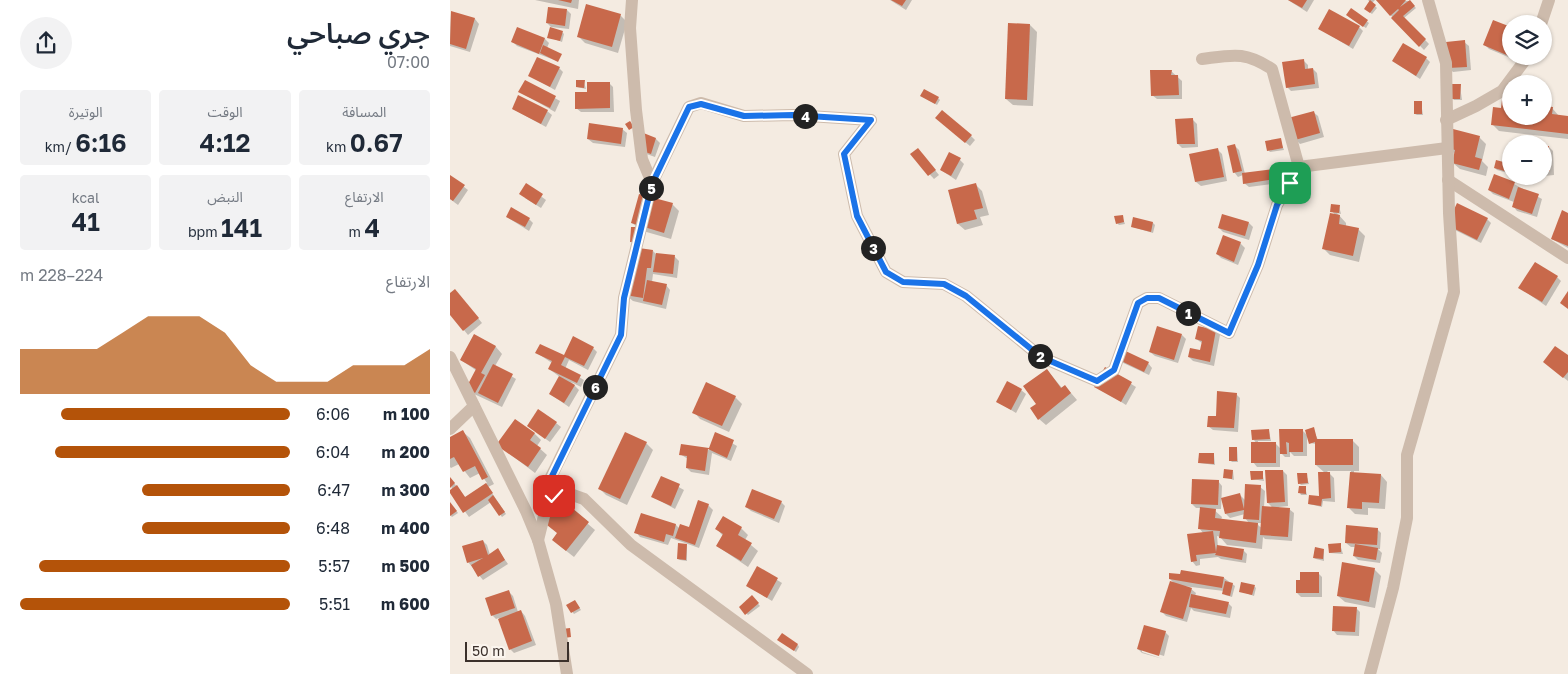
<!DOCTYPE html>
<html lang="ar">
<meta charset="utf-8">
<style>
:root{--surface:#fff;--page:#f2f2f3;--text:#1f2937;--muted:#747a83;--accent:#b45309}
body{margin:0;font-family:"Golos Text","Noto Sans Arabic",sans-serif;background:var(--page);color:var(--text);direction:rtl;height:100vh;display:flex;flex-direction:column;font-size:19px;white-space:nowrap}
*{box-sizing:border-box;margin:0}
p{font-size:16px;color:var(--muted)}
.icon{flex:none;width:28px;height:28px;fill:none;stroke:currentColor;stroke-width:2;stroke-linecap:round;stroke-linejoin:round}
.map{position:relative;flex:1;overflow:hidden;direction:ltr}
.sheet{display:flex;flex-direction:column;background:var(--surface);width:450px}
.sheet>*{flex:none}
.fabs{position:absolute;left:1052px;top:15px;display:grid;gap:10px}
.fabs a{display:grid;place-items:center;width:50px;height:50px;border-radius:50%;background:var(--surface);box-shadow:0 1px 4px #0004;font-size:25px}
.scale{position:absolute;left:15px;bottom:12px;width:104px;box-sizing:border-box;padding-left:5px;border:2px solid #3b302b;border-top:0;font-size:14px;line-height:18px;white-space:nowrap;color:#3b302b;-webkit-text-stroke:4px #fbf5ee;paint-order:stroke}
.pin{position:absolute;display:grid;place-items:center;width:42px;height:42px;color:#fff;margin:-21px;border-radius:10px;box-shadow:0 2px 8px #0006}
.km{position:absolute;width:25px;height:25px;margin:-12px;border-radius:50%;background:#222;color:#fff;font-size:14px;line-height:25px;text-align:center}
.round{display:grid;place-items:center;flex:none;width:52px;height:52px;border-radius:26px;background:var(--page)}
.overview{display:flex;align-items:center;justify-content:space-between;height:85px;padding:0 20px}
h1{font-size:28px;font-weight:600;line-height:38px}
.metrics{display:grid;grid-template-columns:repeat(3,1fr);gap:8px;height:85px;padding:5px 20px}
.metrics div{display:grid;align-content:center;border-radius:5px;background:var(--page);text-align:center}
.metrics b{font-size:25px;font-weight:600}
.metrics small{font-size:14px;font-weight:400}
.metrics p{font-size:14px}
.chart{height:140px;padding:10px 20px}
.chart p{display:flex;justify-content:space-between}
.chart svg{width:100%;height:90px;margin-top:5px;fill:var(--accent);opacity:.7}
ul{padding:0 20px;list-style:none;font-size:16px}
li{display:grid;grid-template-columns:80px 60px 1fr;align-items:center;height:38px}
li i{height:12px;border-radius:6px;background:var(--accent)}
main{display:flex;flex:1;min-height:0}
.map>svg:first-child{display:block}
.shadow{fill:#0003;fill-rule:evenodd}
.building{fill:#c8694b}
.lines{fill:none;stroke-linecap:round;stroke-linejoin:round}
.minor{stroke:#cdbbac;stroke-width:12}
.route-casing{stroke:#fff;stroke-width:10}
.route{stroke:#1a73e8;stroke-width:6}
</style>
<main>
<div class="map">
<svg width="1118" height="674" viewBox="0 0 1118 674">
<rect width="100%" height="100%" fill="#f4ebe1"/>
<g class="shadow">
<polygon points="85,0 129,0 128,9"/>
<polygon points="440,0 462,0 456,10"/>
<polygon points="838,0 864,0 857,12"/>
<polygon points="918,0 925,0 922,3 927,8 922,14 917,10 920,2"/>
<polygon points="926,0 959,1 966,8 954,18 979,44 974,50"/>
<polygon points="99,8 117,10 121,14 119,29 101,27 97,23"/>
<polygon points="901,10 919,23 916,28 899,17"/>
<polygon points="1,12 25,19 29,24 20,52 0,46"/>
<polygon points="170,15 177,22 168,53 135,43 129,37"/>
<polygon points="1044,22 1061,29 1061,56 1065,56 1063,59 1039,49 1035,45"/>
<polygon points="580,25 587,32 583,106 563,105 556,99"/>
<polygon points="909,27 913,31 903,49 870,29"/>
<polygon points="112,32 114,34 112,42 99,37"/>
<polygon points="95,39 99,43 97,48 107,61 67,46 63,42"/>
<polygon points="1014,42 1019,46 1021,70 1003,72 999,68"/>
<polygon points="976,58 980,62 970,79 943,61"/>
<polygon points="853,60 858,65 858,69 863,69 867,73 869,88 841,91 837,87"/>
<polygon points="109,68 113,72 105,90 80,76"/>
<polygon points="721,71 732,81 732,99 707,99 702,95"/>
<polygon points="75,81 110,101 105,112 70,92"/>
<polygon points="134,82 136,89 127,87"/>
<polygon points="159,83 163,87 164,112 131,112 126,108 138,93"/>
<polygon points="1010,86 1012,100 1004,100 1002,98"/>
<polygon points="471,96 488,98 490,100 487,105"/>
<polygon points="1053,101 1061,102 1061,116 1094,116 1094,107 1102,108 1109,116 1118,117 1118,139 1049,131 1042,124 1052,109"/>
<polygon points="971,103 973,115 967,115 965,114"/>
<polygon points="63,109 97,111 102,115 96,127"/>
<polygon points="863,112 868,116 874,137 850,144 846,140"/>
<polygon points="743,120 747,124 748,147 732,148 728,144"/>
<polygon points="491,122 521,136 525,140 520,146"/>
<polygon points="172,129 177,133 175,147 143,143 138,139"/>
<polygon points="192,134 206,139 210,143 205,157 191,152"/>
<polygon points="1029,137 1036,144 1032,161 1038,167 1036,176 1010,169 1003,163 1005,154 999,148"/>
<polygon points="830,140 834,150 820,152 818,150"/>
<polygon points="785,146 789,150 795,174 824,170 828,174 829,183 799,187 794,183 793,175 788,177 784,172"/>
<polygon points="1094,147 1099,147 1103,151 1104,175 1094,176"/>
<polygon points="768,150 772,154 777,181 751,186 746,182 741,155"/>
<polygon points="472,154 489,175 484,179 462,155"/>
<polygon points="510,160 514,164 506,180 491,170"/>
<polygon points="1047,161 1061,165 1061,174 1047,170 1045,168"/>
<polygon points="0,176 18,190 8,205 0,199"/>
<polygon points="525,184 532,191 539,215 530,217 533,225 515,230 508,224"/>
<polygon points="1064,184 1092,199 1087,217 1067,211 1063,206 1064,202 1043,194 1039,190"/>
<polygon points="76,185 96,200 91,208 75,198"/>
<polygon points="222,204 229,211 221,239 193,231 182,223"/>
<polygon points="889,206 891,214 887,213 896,223 896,226 908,229 915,236 909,262 880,255 874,249 885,215 882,211"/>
<polygon points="1113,212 1118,214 1118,248 1102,239"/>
<polygon points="672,216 675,224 669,225 667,223"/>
<polygon points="57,217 79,219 83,223 79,231"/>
<polygon points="1037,219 1041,223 1031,243 1003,229"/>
<polygon points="703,223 705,225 703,233 683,227"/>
<polygon points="799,223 803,227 799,240 773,232 769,228"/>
<polygon points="790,243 795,248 788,265 771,258 767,254"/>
<polygon points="203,251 206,254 225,257 229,261 227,278 203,274 202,282 216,285 220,290 216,309 183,301 176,295"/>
<polygon points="1107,277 1111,281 1096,306 1070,288"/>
<polygon points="0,295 9,295 32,323 18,335 0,313"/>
<polygon points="766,331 770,335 764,366 743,361 739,357 751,351 752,343 746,339"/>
<polygon points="732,335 736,339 728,363 705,356 700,352"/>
<polygon points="25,336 46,347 52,354 45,366 66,379 52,407 24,394 27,371 11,360"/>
<polygon points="1105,347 1118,357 1118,381 1099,366"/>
<polygon points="143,348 147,352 138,370 119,360 115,369 134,380 131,387 121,382 129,390 119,407 100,394 110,377 99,369 102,363 87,353 115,357"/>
<polygon points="669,361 698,363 702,368 699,375"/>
<polygon points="656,368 686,387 676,405 646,386"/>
<polygon points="597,370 612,388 615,386 627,400 596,425 589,419 587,404"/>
<polygon points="571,390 576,394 566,413 548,402"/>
<polygon points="786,394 790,398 788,432 763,430 758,426"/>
<polygon points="285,397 292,404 279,432 250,419 244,412"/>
<polygon points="106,423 111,427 100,442 78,426"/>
<polygon points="863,429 868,440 902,440 909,447 909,471 904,471 904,473 931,475 937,482 935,509 918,508 918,515 905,514 899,508 901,471 877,471 884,478 885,502 873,501 872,507 859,504 870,497 875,473 866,465 866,444 860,443"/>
<polygon points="852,430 857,435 857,456 844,456 840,452 840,457 835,457 830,452 830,467 807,467 803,462 807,444 804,440 819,431 821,441 808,441 808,444 826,444 831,449 831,431"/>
<polygon points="13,432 20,438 44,484 38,487 56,514 52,517 41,502 19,517 0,491 2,490 0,478 16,498 37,483 30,473 20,478 9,464 1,468 0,467 0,439"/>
<polygon points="84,433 91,440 87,446 97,455 85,473 48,445"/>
<polygon points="266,434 287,446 281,461 262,453 259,475 241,472 237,468 238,459 230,454 259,450"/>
<polygon points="196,443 203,450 177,505 156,495 150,489"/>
<polygon points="787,448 788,462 782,462 780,460"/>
<polygon points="764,455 765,465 750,463"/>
<polygon points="783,471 784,480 774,477"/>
<path d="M833 471 837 475 838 506 829 507V508L839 509 844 513 842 541 815 539 813 537 812 549 777 545 770 537 767 536 768 547 793 550 797 554 796 563 771 559 768 557 750 559V565L746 566 742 561 754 534 749 528 752 508H746L742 504 768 481 772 486 771 509H763L772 517 771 520 799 523 795 518V514L780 518 776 514 790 495 795 500 810 487 815 491 814 507 823 508 818 503ZM807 523H812V528L809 526Z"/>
<polygon points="812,472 814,481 802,479"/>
<polygon points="856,474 859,484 851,485 849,483"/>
<polygon points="211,477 234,490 225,509 203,497"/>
<polygon points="855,487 857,495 851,495 850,493"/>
<polygon points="110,500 145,530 124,557 110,546"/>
<polygon points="331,502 335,506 329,523 301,511 296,507"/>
<polygon points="0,503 8,513 2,517 0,515"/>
<polygon points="258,505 263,510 249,548 221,538 218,545 190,537 186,532 192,514 226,525 229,528 240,528"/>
<polygon points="273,517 291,528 298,535 295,540 308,551 298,567 267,546 273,536 266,528"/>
<polygon points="927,529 931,533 930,549 928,549 932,553 930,563 908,560 904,556 905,547 901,547 896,543"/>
<polygon points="33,541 37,545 40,555 48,550 58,564 33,580 18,562"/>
<polygon points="890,544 893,554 880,553"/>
<polygon points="237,545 237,561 230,560 228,559"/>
<polygon points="874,550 874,561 866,559 864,558"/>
<polygon points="308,568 332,583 322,601 298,586"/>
<polygon points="924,569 931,576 925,608 895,602 888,596"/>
<polygon points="868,573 872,577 872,597 851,597 847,593 852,581"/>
<polygon points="774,578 785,586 782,597 775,595 774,591 733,586 741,589 746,593 745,596 778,603 782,607 780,618 744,611 741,608 737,622 716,616 712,612 725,584 720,579"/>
<polygon points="804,586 806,588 804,596 790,591"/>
<polygon points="59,592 63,596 68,612 71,611 75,616 86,645 64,653 60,649 49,618 46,619 42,615"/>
<polygon points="302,597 310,606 298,615 290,607"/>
<polygon points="127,604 131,610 124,614 118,606"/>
<polygon points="906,608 910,612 909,636 887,635 883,630"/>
<polygon points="715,632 719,636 714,656 692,649 692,652 713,659 692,653 688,649"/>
<polygon points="331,641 348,645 349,647 346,652"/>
</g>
<g class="building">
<polygon points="108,0 122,0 121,3"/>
<polygon points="441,0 456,0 452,6"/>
<polygon points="838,0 857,0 852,8"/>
<polygon points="920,0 926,5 920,13 914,9"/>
<polygon points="926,0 956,0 950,7 960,0 965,6 953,16 976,39 969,47 941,18 949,10 948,9 940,16"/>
<polygon points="136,4 171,14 162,47 127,37"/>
<polygon points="98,7 117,9 115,26 96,23"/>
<polygon points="901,8 918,20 913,27 896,15"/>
<polygon points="879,9 910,26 899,46 868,29"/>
<polygon points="1,11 25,18 16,49 0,44"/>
<polygon points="1043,20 1061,27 1061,51 1059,56 1033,45"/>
<polygon points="558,23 580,24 577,100 555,99"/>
<polygon points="67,27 95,38 89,54 61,42"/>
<polygon points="100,27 113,31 110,41 97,38"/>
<polygon points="1015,40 1017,67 998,68 996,42"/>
<polygon points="953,43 977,57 966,76 942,61"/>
<polygon points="93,45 112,54 108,62 90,53"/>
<polygon points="87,57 110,67 100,87 78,76"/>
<polygon points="854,59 855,69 863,68 865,84 836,88 832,62"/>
<polygon points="700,70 722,70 721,75 728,75 729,95 701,96"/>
<polygon points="75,80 106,96 100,108 68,92"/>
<polygon points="126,80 135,80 134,88 126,87"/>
<polygon points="137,82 160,82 160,108 125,109 125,92 137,92"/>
<polygon points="1001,84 1011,84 1010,99 1001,99"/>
<polygon points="474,89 489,97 485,104 470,96"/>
<polygon points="68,95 98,110 91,124 62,109"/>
<polygon points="1052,100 1061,101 1061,116 1094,116 1094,106 1103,107 1102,114 1118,116 1118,134 1041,125 1043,107 1051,108"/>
<rect x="964" y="101" width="8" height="13"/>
<polygon points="492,110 522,135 515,143 485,118"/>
<polygon points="864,111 870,133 845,140 838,118"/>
<polygon points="743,118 745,144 727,144 725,119"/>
<polygon points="180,121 184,127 179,130 175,124"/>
<polygon points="139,123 173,128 171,144 137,139"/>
<polygon points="1003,129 1030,136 1025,157 1032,159 1029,170 1002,163 1005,150 998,148"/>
<polygon points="191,132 206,138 201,154 186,149"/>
<polygon points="831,138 833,148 817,151 815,141"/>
<polygon points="785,144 792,171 783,173 777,146"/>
<polygon points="1094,146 1099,146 1100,171 1094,172"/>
<polygon points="468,148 486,170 478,176 460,154"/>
<polygon points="768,148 774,177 745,182 739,154"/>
<polygon points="499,152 511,158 501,176 490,170"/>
<polygon points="1046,160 1061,164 1061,173 1044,168"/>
<polygon points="824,169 826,179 793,184 792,173"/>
<polygon points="1044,174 1065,182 1059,199 1038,190"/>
<polygon points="0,175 15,185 3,201 0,199"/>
<polygon points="76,183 93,194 86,205 69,194"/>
<polygon points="526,183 533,208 524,210 527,219 507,224 498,190"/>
<polygon points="1068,187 1089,194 1082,214 1062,207"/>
<polygon points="189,194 223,203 214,233 181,223"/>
<polygon points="1007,203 1038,218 1027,240 997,225"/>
<polygon points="881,204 890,205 889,213 880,212"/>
<polygon points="61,207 80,218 75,227 56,217"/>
<polygon points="1112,210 1118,213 1118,246 1101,239"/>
<polygon points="880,213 890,215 889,224 909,228 903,256 872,249"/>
<polygon points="772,214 799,222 795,236 768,228"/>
<polygon points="673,215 674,222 666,224 664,216"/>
<polygon points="683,217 703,222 701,232 681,227"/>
<polygon points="181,227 192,227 191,243 180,242"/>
<polygon points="773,235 791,242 784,262 766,254"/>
<polygon points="182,247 203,250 201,268 197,268 193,298 175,295"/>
<polygon points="206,253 225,255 223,274 203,272"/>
<polygon points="1085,262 1108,276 1092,302 1068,288"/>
<polygon points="197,280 217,284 212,305 193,301"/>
<polygon points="5,289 29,318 13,331 0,315 0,293"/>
<polygon points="1118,291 1118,309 1110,303"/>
<polygon points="707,326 732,334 724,360 699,352"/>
<polygon points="748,326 766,330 760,362 738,357 740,348 750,350 752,341 745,339"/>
<polygon points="24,334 46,346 31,373 35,375 25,393 16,388 26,369 10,360"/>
<polygon points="123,336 144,347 134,366 115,357 111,365 131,375 127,383 98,369 102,361 85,353 90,344 114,355"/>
<polygon points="1105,346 1118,355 1118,372 1113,378 1093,362"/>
<polygon points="667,347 699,362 694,372 663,357"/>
<polygon points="43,364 63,374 48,403 28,393"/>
<polygon points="655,367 682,382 671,402 644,387"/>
<polygon points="597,369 611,388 615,385 621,393 588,420 580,408 586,404 573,386"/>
<polygon points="109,376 125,385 114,403 99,394"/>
<polygon points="557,381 572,389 561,410 546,402"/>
<polygon points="256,382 286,396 272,426 242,413"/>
<polygon points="767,391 787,393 784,428 757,427 758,416 766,416"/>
<polygon points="88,409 107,422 95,439 77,426"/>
<polygon points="65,419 85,433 80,440 91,448 78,467 46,445"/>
<polygon points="864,427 867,439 903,439 903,465 865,465 865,442 859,444 855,430"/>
<polygon points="819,429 820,439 802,440 801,430"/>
<polygon points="829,429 853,429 853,452 839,452 839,443 836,442 837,454 830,454"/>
<polygon points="13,430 38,477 32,480 25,466 13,472 4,457 0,459 0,437"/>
<polygon points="175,432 197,442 170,499 148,489"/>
<polygon points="265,432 284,440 277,458 258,449 255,471 236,468 237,456 229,455 231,444 259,448"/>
<rect x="801" y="442" width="25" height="21"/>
<rect x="779" y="447" width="8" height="14"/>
<polygon points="749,453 764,453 764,464 748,463"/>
<polygon points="774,469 783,470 782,479 773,478"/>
<polygon points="815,470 833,470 835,502 817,503"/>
<polygon points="800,471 813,471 813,479 801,480"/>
<polygon points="868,472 880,472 881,498 872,499 871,506 858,504 859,495 869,496"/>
<polygon points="900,472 931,474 929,503 912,502 912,509 897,508"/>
<polygon points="847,473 857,473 858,483 848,484"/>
<polygon points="211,476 230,484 221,506 201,497"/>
<polygon points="0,477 5,483 0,488"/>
<polygon points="742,479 769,480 768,505 741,504"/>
<polygon points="36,483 43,493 13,513 0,493 0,490 7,485 15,497"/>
<polygon points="795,484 811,485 809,520 793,519 794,510 775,514 771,498 790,493 794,509"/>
<polygon points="849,486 856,486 856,494 848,493"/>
<polygon points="302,489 332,501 324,519 295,507"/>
<polygon points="43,495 55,512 49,516 38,500"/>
<polygon points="110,498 139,522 116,551 102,540 107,533 92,521"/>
<polygon points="248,500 259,504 245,545 225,538 230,524 239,527"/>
<polygon points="0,502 7,511 0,516"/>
<polygon points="812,506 840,508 838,537 810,535"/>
<polygon points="750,507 766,509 765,518 808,523 806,543 769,538 770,531 748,529"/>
<polygon points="191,513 226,524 223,536 216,534 214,542 184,533"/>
<polygon points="273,516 292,527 288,535 302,543 291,561 266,546 273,534 265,529"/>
<polygon points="896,525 928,528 927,545 895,543"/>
<polygon points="763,531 766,552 767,545 794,549 792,560 765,555 766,553 746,555 747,561 741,562 737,534"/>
<polygon points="33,540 38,555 48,548 55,560 28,577 21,565 33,558 17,563 12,546"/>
<polygon points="228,543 237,544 236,560 227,559"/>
<polygon points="891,543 891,552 879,553 878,544"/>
<polygon points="905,544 928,548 926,560 903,556"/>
<polygon points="865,547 874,549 873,559 863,558"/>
<polygon points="892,562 925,568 919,602 887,596"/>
<polygon points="307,566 328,578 317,598 296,586"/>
<polygon points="731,570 774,577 772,588 719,579 719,573 730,574"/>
<polygon points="850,572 869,572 869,593 846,593 846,580 850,580"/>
<polygon points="720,581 742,588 733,619 710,612"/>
<polygon points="775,581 783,583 780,596 772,594"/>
<polygon points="791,582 805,585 802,595 789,592"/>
<polygon points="59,590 65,608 41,616 35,598"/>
<polygon points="741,594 779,602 776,614 739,607"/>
<polygon points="302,595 309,603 295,615 289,607"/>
<polygon points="125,600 130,608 121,613 116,605"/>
<polygon points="883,606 907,607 905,632 882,631"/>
<polygon points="71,610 82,641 59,650 48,619"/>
<polygon points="694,625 716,631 709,656 687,649"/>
<polygon points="120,628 121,637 114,638 112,629"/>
<polygon points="332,633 348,644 344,651 327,640"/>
</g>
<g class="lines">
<g class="minor">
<polyline points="1091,24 1099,0"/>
<path d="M752 59C783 55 794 51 822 69L849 167"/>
<polyline points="996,120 1026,106 1052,91 1078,56"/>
<polyline points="998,180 1118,258"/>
<polyline points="202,183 239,107 251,103 294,116 343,115 421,120 394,154 407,216 436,272 453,282 494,284 516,296 591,357 647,381 664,370 688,303 697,298 709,298 779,333 808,265 827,205 849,167 997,148"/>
<polyline points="0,357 76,511 88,540 106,604 117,674"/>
<polyline points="0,429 24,406"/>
<polyline points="95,512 101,477 171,335 174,298 202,183 192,159 186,110 180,28 182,0"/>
<polyline points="88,540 95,512 104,496 120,494 134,499 181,545 357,674"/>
<polyline points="920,674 943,588 957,518 957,455 1004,292 999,213 996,63 978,0"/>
</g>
</g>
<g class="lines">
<defs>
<polyline id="route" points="104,496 95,512 101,478 171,335 174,298 202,184 239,107 251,104 294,116 343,115 421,120 394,154 407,216 436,272 453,282 494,284 516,296 591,357 647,381 664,370 688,303 697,298 709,298 779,333 808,265 827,205 840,183"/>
</defs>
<use href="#route" class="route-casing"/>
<use href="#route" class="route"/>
</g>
</svg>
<div class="fabs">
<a><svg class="icon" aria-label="layers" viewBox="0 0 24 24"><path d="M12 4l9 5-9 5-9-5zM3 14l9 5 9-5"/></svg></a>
<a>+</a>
<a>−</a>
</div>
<div class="scale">50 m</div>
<div class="pin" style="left:840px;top:183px;background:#1e9e55"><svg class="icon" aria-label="arrive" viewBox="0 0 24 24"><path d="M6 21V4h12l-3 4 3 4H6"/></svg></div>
<div class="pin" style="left:104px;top:496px;background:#d93025"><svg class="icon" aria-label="check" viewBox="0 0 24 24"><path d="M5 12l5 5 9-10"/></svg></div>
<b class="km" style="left:738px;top:313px">1</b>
<b class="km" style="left:590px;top:356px">2</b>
<b class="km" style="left:423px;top:248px">3</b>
<b class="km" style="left:355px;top:116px">4</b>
<b class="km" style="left:201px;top:188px">5</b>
<b class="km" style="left:145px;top:387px">6</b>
</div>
<section class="sheet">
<div class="overview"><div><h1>جري صباحي</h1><p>07:00</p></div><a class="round"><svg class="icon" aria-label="share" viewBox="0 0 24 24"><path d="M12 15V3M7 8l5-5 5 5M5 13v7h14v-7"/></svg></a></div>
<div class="metrics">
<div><p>المسافة</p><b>0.67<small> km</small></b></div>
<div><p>الوقت</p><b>4:12</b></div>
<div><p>الوتيرة</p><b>6:16<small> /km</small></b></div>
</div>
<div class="metrics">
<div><p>الارتفاع</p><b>4<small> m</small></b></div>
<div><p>النبض</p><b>141<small> bpm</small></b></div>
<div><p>kcal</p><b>41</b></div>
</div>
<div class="chart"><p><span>الارتفاع</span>224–228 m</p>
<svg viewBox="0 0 160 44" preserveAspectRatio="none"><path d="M0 44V22L10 22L20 22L30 22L40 14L50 6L60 6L70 6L80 14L90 30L100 38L110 38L120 38L130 30L140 30L150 30L160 22V44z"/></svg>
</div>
<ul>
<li><b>100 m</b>6:06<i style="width:85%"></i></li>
<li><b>200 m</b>6:04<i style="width:87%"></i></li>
<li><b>300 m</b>6:47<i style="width:55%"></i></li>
<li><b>400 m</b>6:48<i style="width:55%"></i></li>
<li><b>500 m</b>5:57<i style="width:93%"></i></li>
<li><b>600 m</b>5:51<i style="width:100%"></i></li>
</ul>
</section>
</main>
